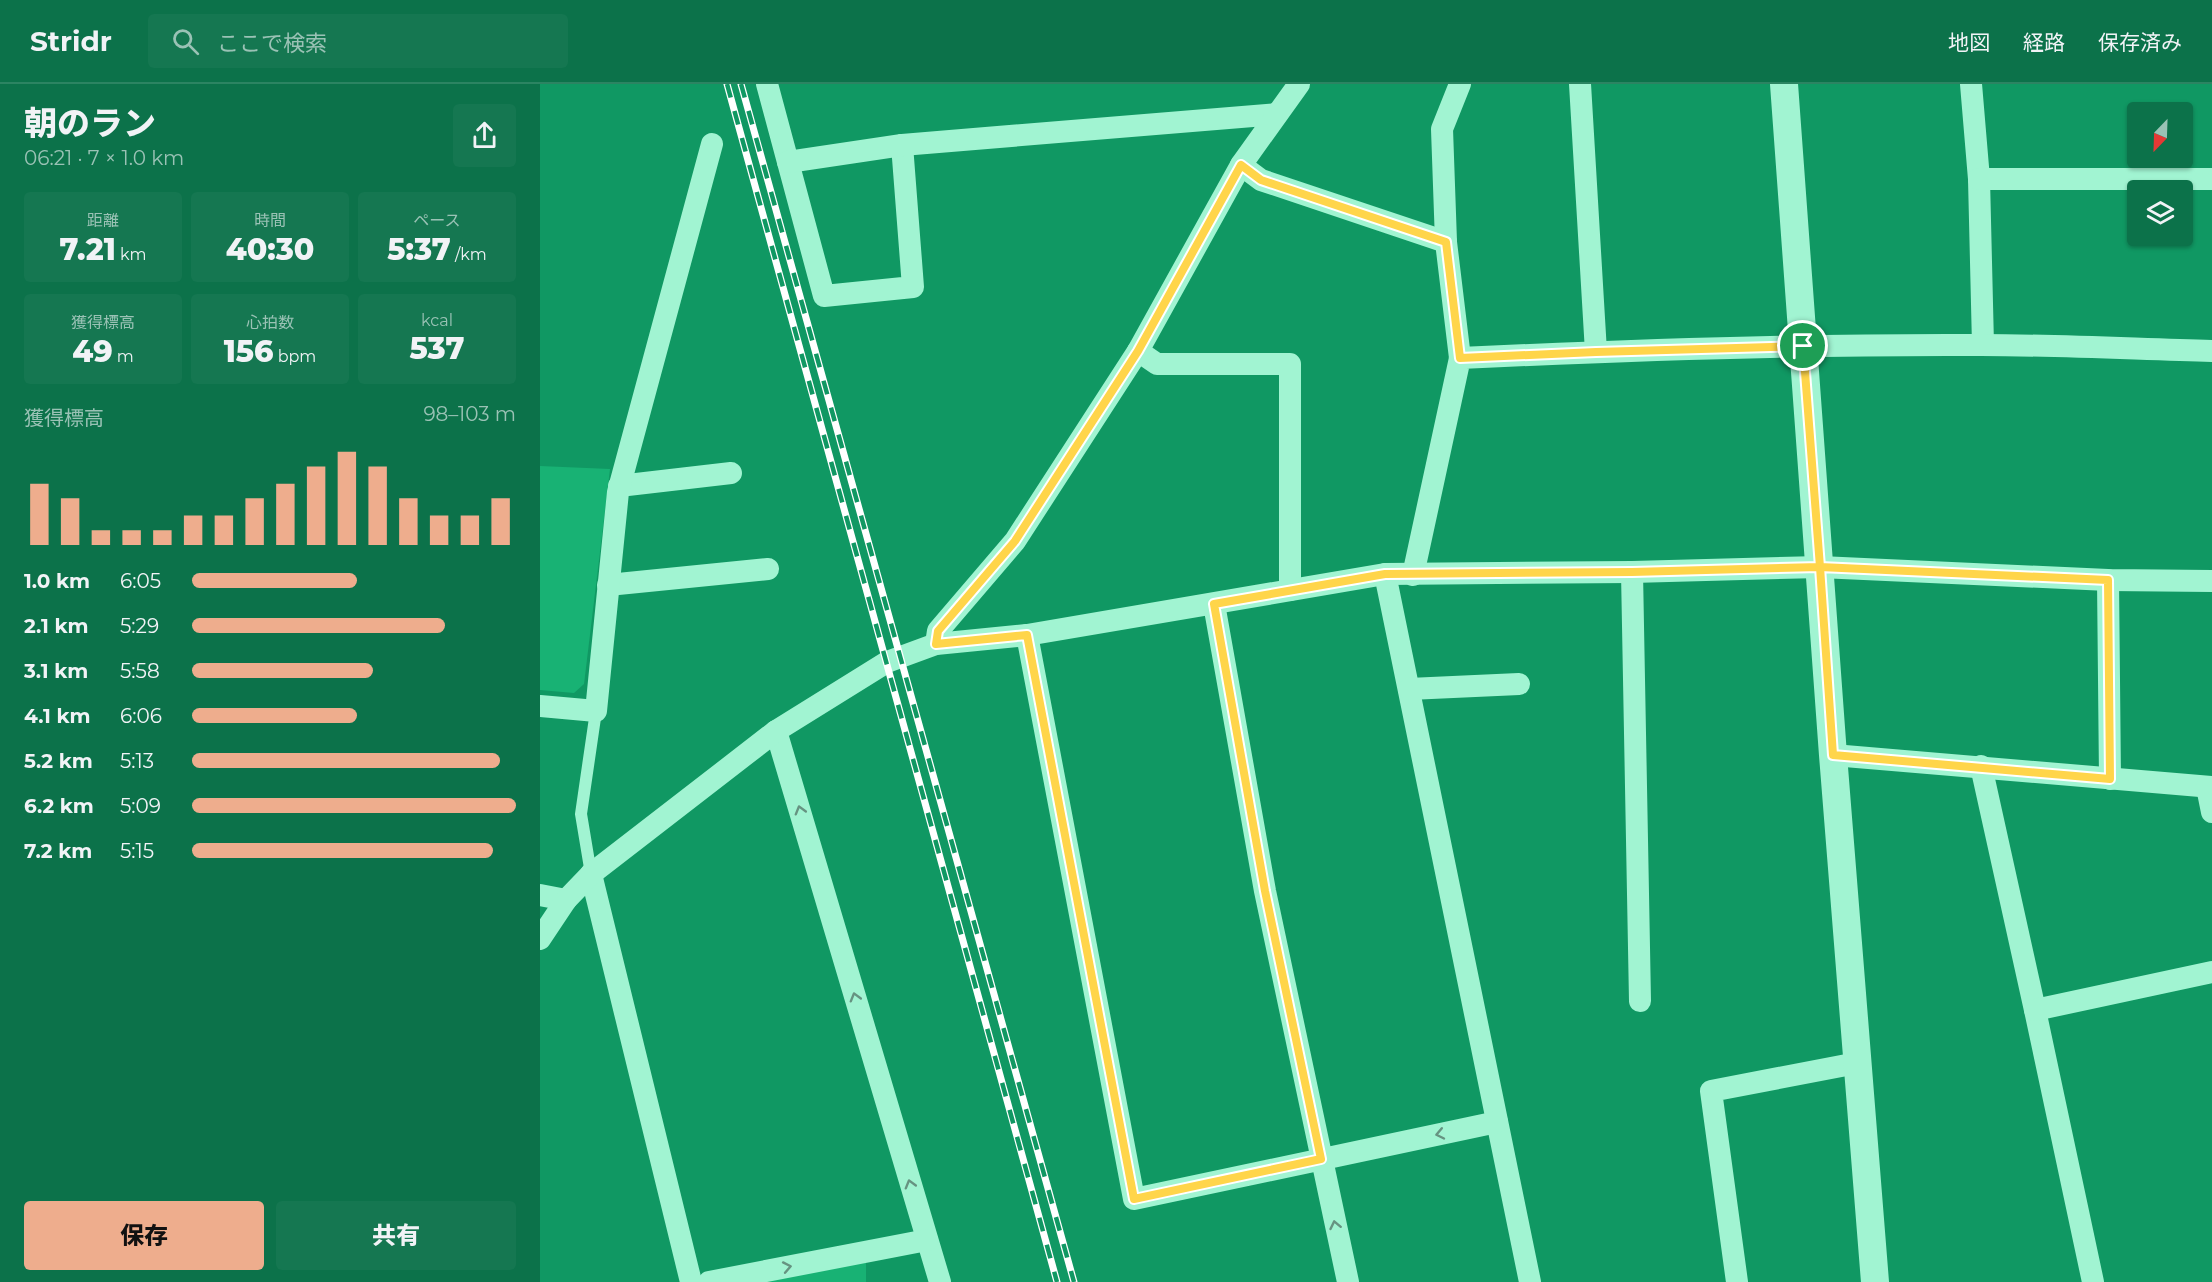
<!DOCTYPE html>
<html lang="ja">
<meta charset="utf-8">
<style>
:root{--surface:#0c724a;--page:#157751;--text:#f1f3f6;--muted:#9ac2b5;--line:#2c8462;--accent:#eead8d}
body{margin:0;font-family:Montserrat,"Noto Sans JP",sans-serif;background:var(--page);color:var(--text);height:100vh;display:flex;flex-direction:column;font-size:22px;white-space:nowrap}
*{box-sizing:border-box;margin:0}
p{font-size:20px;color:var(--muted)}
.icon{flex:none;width:33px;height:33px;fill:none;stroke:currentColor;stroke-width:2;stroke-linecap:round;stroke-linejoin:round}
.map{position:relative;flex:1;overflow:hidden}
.sheet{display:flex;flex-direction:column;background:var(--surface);width:540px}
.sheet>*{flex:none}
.needle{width:39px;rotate:203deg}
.controls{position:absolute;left:1587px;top:18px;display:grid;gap:12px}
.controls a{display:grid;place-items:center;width:66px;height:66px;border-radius:6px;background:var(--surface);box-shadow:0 2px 4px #0004;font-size:30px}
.pin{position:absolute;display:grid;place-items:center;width:51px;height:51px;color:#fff;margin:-26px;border:3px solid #fff;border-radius:50%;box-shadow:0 2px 6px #0007}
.round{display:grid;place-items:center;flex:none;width:63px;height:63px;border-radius:6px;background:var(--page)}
.overview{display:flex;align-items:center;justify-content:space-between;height:102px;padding:0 24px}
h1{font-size:33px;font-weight:800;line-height:45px}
.figures{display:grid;grid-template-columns:repeat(3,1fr);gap:9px;height:102px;padding:6px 24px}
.figures div{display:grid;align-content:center;border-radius:6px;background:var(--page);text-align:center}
.figures b{font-size:30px;font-weight:800}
.figures small{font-size:16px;font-weight:400}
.figures p{font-size:16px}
.chart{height:168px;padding:12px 24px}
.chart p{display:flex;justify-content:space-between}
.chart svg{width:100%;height:108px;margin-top:6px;stroke:var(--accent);stroke-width:6}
.primary-button{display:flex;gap:12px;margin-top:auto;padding:12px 24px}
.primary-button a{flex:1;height:69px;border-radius:6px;background:var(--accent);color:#111;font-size:24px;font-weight:800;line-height:69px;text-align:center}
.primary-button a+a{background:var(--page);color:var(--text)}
ul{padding:0 24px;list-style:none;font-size:20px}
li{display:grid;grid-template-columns:96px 72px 1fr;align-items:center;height:45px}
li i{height:15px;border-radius:8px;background:var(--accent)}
header{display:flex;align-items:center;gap:36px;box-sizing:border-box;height:84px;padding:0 30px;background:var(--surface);border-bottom:2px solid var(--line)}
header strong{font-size:28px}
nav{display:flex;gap:33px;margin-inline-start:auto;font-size:21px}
.search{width:420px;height:54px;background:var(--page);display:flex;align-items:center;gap:15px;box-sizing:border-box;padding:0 21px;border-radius:6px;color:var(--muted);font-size:22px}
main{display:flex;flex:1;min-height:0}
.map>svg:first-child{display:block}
.green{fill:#18b274}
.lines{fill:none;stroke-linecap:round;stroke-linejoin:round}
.service{stroke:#a1f4d2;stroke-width:12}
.minor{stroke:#a1f4d2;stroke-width:22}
.tertiary{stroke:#a1f4d2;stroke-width:28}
.rail-casing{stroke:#fff;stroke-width:7}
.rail{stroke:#109863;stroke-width:4.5;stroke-dasharray:14;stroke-linecap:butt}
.oneway{stroke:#669381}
.route-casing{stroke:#fff;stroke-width:12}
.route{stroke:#ffd54a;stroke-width:8}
</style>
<header>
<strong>Stridr</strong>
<div class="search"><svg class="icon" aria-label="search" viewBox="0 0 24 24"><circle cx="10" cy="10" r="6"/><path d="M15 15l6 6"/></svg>ここで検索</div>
<nav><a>地図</a><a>経路</a><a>保存済み</a></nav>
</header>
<main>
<section class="sheet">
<div class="overview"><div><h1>朝のラン</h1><p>06:21 · 7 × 1.0 km</p></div><a class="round"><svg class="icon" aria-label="share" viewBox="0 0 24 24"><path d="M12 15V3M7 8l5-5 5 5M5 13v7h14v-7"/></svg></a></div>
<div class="figures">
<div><p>距離</p><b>7.21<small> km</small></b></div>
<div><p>時間</p><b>40:30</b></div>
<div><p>ペース</p><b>5:37<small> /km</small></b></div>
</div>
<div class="figures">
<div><p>獲得標高</p><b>49<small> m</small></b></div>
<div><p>心拍数</p><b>156<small> bpm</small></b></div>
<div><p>kcal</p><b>537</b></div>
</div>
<div class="chart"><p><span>獲得標高</span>98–103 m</p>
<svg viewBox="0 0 160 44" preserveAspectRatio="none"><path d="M5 44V19M15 44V25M25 44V38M35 44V38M45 44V38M55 44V32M65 44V32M75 44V25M85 44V19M95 44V12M105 44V6M115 44V12M125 44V25M135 44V32M145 44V32M155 44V25"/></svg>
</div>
<ul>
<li><b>1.0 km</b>6:05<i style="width:51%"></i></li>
<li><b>2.1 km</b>5:29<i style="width:78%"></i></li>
<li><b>3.1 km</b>5:58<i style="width:56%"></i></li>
<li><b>4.1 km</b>6:06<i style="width:51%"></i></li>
<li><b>5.2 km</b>5:13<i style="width:95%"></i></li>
<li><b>6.2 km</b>5:09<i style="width:100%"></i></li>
<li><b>7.2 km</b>5:15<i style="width:93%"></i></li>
</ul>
<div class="primary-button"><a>保存</a><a>共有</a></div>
</section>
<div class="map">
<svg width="1672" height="1198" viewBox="0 0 1672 1198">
<rect width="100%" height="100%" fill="#109863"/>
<g class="green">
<polygon points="0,382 70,385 44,600 34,609 0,606"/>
<polygon points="326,1178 326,1198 193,1198"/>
</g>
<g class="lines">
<polyline class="service" points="51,790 41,730 56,627"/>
<g class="minor">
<polyline points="227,0 284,212 373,203 362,61"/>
<polyline points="1040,0 1056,268"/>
<polyline points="1431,0 1439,95 1443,261"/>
<polyline points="248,78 362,61 737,30"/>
<polyline points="701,81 721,96 906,158"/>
<polyline points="1439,95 1672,95"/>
<polyline points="598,267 617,280 750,280 750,506"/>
<polyline points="920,274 906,158 902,45 920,0"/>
<polyline points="79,402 191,389"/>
<polyline points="1092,488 1100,917"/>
<polyline points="845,490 990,1198"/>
<path d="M873 491 920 274C1093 266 1267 260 1441 261 1518 261 1595 265 1672 267"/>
<polyline points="1568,496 1570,695"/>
<polyline points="68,501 228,485"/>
<polyline points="674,520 725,807 808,1198"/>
<polyline points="487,551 594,1115 957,1038"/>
<polyline points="396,560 398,547 475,457 598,267 701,81 759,0"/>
<polyline points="869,605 979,600"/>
<polyline points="0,622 56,627 78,408 172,60"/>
<polyline points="236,647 400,1198"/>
<polyline points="1293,671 1672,703"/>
<polyline points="1441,682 1495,926 1553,1198"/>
<polyline points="1667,703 1672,728"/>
<polyline points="51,790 151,1198"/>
<polyline points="0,811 26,816"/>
<polyline points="0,855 26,816 51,790 236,647 347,578 396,560 487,551 845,490 1092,488 1280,483 1568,496 1672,497"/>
<polyline points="1495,926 1672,888"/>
<polyline points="169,1198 387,1156"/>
<polyline points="1197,1198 1171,1007 1317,979"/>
</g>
<polyline class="tertiary" points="1244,0 1293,671 1335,1198"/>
<defs>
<g id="rail">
<polyline points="187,0 517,1198"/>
<polyline points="201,0 534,1198"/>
</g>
</defs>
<use href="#rail" class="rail-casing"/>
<use href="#rail" class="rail"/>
</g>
<defs><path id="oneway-chevron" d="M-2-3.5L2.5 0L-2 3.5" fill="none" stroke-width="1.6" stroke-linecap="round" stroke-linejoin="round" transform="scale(1.5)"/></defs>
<g class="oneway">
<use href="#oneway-chevron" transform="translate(260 726) rotate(-106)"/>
<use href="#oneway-chevron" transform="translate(315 913) rotate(-106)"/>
<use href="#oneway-chevron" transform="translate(900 1050) rotate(168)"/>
<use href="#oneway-chevron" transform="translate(370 1100) rotate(-106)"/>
<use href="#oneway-chevron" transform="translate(795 1141) rotate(-102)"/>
<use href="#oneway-chevron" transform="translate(247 1183) rotate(-11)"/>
</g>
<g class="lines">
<defs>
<polyline id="route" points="1263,262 1056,268 920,274 906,158 721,96 701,81 598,267 475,457 398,547 396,560 487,551 594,1115 781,1075 725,807 674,520 845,490 1092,488 1280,483 1293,671 1570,695 1568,496 1280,483 1263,262"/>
</defs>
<use href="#route" class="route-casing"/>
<use href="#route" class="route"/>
</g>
</svg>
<div class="controls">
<a><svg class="needle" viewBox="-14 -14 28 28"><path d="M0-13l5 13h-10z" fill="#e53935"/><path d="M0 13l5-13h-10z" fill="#9ac2b5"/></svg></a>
<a><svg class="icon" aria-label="layers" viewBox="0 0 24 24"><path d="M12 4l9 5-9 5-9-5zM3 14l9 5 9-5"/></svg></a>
</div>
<div class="pin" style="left:1263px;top:262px;background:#1e9e55"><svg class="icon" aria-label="arrive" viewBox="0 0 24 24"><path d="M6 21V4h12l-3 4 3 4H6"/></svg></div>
</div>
</main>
